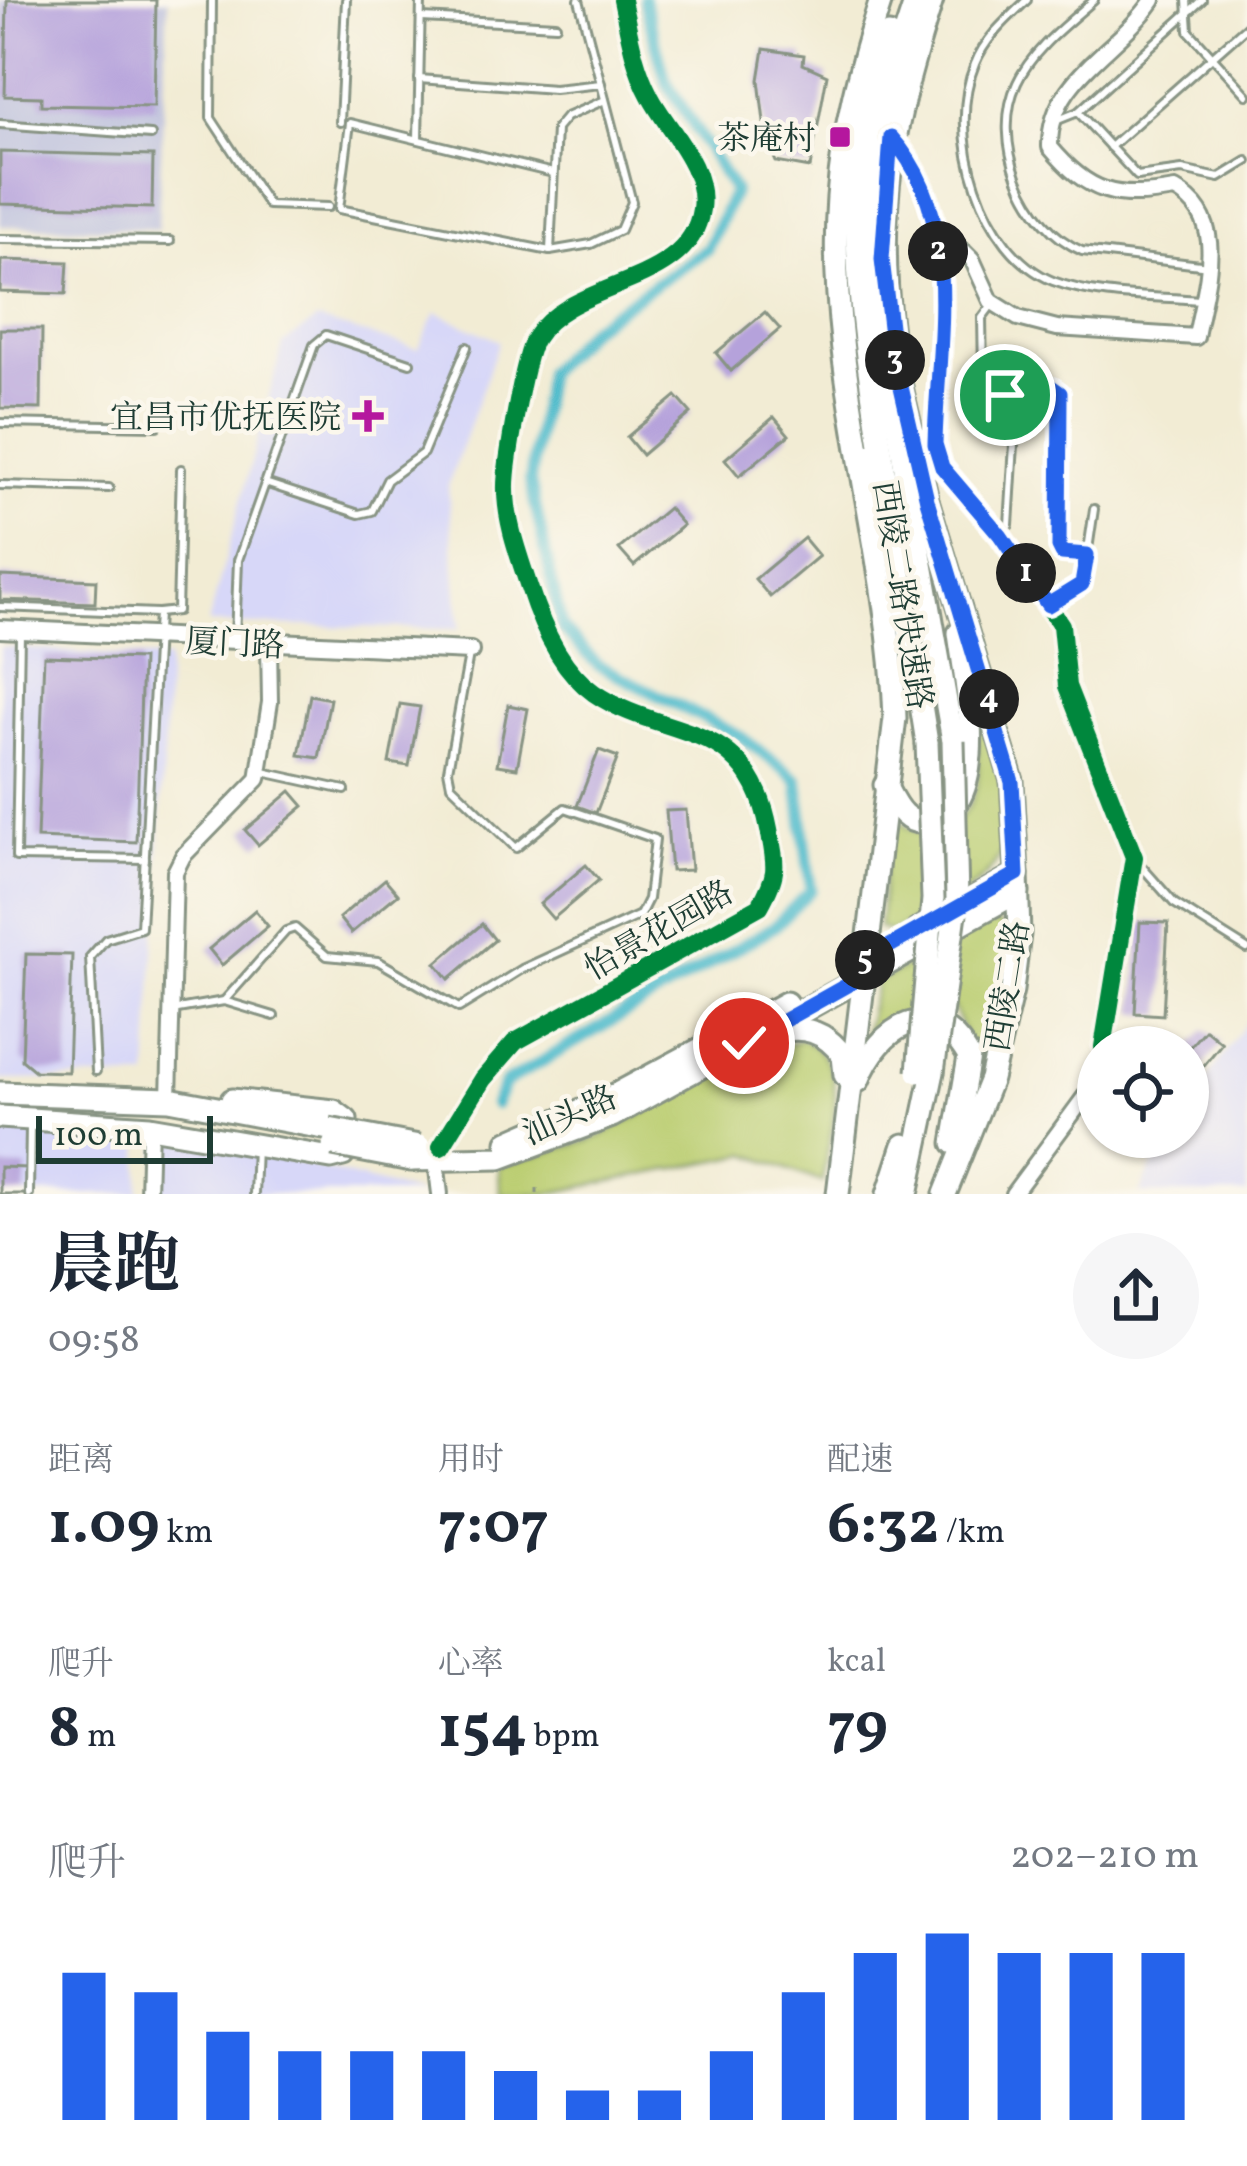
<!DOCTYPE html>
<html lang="zh">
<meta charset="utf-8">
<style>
:root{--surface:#fff;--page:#f6f6f7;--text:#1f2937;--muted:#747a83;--accent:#2563eb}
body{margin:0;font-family:Vollkorn,"Noto Serif SC",serif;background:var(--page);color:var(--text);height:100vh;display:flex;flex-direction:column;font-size:45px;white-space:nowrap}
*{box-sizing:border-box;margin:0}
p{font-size:39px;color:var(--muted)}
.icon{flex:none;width:66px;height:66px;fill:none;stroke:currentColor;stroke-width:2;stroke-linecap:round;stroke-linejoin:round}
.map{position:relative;height:1194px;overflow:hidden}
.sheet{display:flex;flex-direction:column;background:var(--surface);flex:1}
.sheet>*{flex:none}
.fabs{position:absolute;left:1077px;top:1026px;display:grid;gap:24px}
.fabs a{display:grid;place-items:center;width:132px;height:132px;border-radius:50%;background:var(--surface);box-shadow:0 3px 9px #0004;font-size:60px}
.scale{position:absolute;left:36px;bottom:30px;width:177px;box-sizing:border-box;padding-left:12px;border:6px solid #1f3d34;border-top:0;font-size:33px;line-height:42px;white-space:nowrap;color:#1f3d34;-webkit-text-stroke:9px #fbf7ec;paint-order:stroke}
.pin{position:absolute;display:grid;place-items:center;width:102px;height:102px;color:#fff;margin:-51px;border:6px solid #fff;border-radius:50%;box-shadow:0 3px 12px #0007}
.km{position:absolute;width:60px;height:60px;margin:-30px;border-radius:50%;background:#222;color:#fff;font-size:33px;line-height:60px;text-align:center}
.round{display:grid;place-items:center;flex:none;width:126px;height:126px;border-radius:63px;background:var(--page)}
.overview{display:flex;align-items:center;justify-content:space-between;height:204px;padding:0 48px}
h1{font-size:66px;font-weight:700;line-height:90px}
.stats{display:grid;grid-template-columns:repeat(3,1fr);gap:18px;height:204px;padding:12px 48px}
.stats div{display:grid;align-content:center}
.stats b{font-size:60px;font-weight:700}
.stats small{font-size:33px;font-weight:400}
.stats p{font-size:33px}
.chart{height:336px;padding:24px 48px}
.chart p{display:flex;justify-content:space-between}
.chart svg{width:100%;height:216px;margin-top:12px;stroke:var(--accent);stroke-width:6}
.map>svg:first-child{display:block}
.built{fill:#d7d7f8}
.industrial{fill:#bfc2dd}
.green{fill:#bbce72;stroke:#6d8653;stroke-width:3}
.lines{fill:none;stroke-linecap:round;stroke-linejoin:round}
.canal{stroke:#51bccc;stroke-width:12}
.building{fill:#b5a2db}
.service-casing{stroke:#889484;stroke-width:12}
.minor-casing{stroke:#889484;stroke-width:20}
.tertiary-casing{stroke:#889484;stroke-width:22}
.primary-casing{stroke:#889484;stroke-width:27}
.trunk-casing{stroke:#889484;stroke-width:27}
.path{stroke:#889484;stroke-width:3;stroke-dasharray:9 9;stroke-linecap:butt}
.service{stroke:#fff;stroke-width:6}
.minor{stroke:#fff;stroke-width:14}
.tertiary{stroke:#fff;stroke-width:16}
.primary{stroke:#fff;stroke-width:21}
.trunk{stroke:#fff;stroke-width:21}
.primary-bridge-casing{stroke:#889484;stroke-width:27;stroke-linecap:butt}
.trunk-bridge-casing{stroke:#889484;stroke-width:27;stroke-linecap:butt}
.primary-bridge{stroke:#fff;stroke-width:21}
.trunk-bridge{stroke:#fff;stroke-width:21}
.cycleway-casing{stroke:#fbf7ec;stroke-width:26}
.cycleway{stroke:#00873e;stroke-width:18}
.route-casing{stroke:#fff;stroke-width:24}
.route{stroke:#2563eb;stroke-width:15}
.poi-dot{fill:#b5179e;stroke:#fbf7ec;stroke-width:4.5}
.labels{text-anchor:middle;stroke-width:9;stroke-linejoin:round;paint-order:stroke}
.poi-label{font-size:33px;fill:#1f3d34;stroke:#fbf7ec;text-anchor:end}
.street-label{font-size:33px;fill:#1f3d34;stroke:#fbf7ec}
</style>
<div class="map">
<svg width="1247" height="1194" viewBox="0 0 1247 1194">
<rect width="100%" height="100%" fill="#fbf7ec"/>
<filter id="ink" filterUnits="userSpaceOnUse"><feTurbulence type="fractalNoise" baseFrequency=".00833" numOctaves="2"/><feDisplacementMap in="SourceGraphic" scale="24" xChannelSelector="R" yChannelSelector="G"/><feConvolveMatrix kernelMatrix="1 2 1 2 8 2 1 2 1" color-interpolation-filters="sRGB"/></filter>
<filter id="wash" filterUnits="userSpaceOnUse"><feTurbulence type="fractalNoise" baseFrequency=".004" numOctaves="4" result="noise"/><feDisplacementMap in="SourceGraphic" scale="48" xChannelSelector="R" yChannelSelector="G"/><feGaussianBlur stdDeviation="2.7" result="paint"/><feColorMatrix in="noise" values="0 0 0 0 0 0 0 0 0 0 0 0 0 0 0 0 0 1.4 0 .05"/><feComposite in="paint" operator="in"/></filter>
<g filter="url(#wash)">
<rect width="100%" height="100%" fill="#f2ecd4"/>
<g class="built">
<polygon points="436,312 499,341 448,486 460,629 208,624 283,344 317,320 418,349"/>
<polygon points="0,647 168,659 148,1078 0,1080"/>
<polygon points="1247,1021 1247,1194 1139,1194 1167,1137 1188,1137 1188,1107"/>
<polygon points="0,1126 141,1129 139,1194 0,1194"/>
<polygon points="158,1138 262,1153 419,1194 156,1194"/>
</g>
<polygon class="industrial" points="0,0 168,0 158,229 0,226"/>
<g class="green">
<path d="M973 689C993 745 1037 831 981 880 956 901 921 915 893 932L879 928 890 813C907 827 918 838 941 829 996 809 975 735 973 689Z"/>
<path d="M993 922 1005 927C1021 978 989 1049 975 1100L971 1098 975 1057 953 1007C913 1009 890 1017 862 1045L877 982Z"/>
<path d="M802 1039C856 1067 829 1133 822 1182L748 1154 546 1194H500L499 1166 592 1140 751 1057Z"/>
</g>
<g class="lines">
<polyline class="canal" points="495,1104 505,1083 775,926 811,890 798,780 741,737 598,665 562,628 530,481 547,372 590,328 707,249 734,191 666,81 644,0"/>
</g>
<g id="blocks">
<g class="building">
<polygon points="7,0 156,0 154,107 41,105 41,97 5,96"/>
<polygon points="764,49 804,55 803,64 827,75 810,168 776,162 766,139 759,80"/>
<polygon points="0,152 153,156 152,208 0,204"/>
<polygon points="1,260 68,262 66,294 0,292"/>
<polygon points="765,312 780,329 731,371 716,353"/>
<polygon points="0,329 42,329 41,409 0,408"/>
<polygon points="676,396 691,413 642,455 627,437"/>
<polygon points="774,417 789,435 739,476 725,459"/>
<polygon points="668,508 683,525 634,566 619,549"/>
<polygon points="804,538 819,556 770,597 755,579"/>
<polygon points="0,576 96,580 95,603 0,600"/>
<polygon points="44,656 142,659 136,842 37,838"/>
<polygon points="310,695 330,699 319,758 299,755"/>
<polygon points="400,704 420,707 409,766 389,763"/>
<polygon points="508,705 528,709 517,768 497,765"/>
<polygon points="599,750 618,757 596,813 577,806"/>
<polygon points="291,791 304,806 258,845 245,830"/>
<polygon points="686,810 691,870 671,871 666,811"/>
<polygon points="586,865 599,880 553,919 540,904"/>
<polygon points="385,879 398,894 351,933 339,918"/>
<polygon points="255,910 268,926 222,965 209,949"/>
<polygon points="1140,922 1168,923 1163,1015 1135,1013"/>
<polygon points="482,924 495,940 449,979 436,963"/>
<polygon points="26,954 72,955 68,1072 35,1071 22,1060"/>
<polygon points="1205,1029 1222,1043 1188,1085 1188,1049"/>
<polygon points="0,1167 27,1168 25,1194 0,1194"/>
</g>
</g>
</g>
<g filter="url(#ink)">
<use href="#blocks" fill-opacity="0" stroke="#889484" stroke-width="3"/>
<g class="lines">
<defs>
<g id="service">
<polyline points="212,0 211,118 268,205 328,207"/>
<path d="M1027 0C1007 19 985 38 975 64 946 132 981 252 1053 281 1098 298 1153 296 1200 300"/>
<path d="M1094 0C1067 24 1032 50 1017 83 990 140 1025 227 1082 251L1209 266"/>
<polyline points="1187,0 1189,31 1247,95"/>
<polyline points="422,18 556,25"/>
<polyline points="419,79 554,89 601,84"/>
<polyline points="1078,112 1137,176 1182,170 1219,178 1247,161"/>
<polyline points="1058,120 1078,112 1202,0"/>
<polyline points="340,122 346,0"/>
<polyline points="0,124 151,135"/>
<polyline points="418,139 421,0"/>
<polyline points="1110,147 1247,26"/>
<polyline points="553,173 350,123 339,209 550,251 591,244 620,230 632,202 579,0"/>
<polyline points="0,239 170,241"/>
<polyline points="550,251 556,129 566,117 605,100"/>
<polyline points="983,373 982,318 991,306"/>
<polyline points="996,394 1017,396 1053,388 1060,393 1059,547 1062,553 1087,555"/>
<polyline points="0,423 157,426"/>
<polyline points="265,483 359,514 372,511 387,480 423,453 467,347"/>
<polyline points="0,485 109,488"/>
<polyline points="1009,525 1017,396"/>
<polyline points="1051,603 1083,584 1094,509"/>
<polyline points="0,607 158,613 141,928 106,939 90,957 96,1071"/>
<polyline points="158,613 177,611 181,469"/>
<polyline points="20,634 16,857 145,859"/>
<polyline points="235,639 238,560 314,345 326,335 410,363"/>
<polyline points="263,772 345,790"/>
<polyline points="1136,860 1174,903 1247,949"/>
<polyline points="224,1001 286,931 295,928 327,956 378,961 459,1008 522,969 640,915 648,899 655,839 565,808 516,848 451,785 448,770 469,655"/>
<polyline points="172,1010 224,1001 274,1016"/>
<polyline points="29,1194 30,1126"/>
<polyline points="254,1194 256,1147"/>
</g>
<g id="minor">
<path d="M892 138C966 217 937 344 936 444L942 467 1000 535 1061 625 1067 686 1134 857 1103 1047"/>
<path d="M936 223 972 259 991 301 1018 318 1057 328 1196 337C1204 288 1231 220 1175 190 1116 200 1089 194 1050 147 1049 78 1118 52 1153 0"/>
<polyline points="169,1099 175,872 183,856 258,779 270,702 269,644"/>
<path d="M441 1147 483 1079 515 1042 760 906C779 872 776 867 769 829 748 716 664 741 594 693 560 669 541 625 529 587 519 556 506 522 506 490 505 467 524 356 535 338 572 278 690 289 701 209 707 166 668 131 650 96 634 66 629 33 622 0"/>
<polyline points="436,1161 440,1194"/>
<polyline points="148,1194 150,1127"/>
<polyline points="1013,1194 1098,1079"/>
</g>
<polyline id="tertiary" points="0,629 470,651"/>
<g id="primary">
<path d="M891 334C875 205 893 122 932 0"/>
<polyline points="896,365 927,500 1012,781 1017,874 1019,934 1012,990 991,1079 945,1194"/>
<path d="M885 785C895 804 905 828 931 821 993 806 965 681 959 633"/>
<polyline points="918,930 1017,874"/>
<path d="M773 1033C803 1024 825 1031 843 1056L845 1075"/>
<path d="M858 1081C879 1026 933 992 969 1057L954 1143"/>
<polyline points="0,1093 169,1099 329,1129"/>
<polyline points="232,1100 334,1111 346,1120"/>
<polyline points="0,1117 150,1127 331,1158 343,1155"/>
<polyline points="508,1142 613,1096 786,1003"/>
<polyline points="411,1160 500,1158 612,1116 1018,892"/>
<path d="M838 1194 895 718C889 544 825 372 838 197 843 129 860 65 881 0"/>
</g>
<g id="trunk">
<path d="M916 0C886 86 869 170 869 262L953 741"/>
<path d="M889 35C836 190 860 313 884 470 899 561 913 652 927 743"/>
<polyline points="913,461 927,500"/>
<polyline points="870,499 871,455"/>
<polyline points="888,1194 904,1145"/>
<polyline points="907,1194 933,1072"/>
</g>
</defs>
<use href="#service" class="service-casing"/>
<use href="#minor" class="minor-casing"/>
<use href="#tertiary" class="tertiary-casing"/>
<use href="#primary" class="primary-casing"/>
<use href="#trunk" class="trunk-casing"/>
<polyline class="path" points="537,1188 537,1194"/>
<use href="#service" class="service"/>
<use href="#minor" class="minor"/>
<use href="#tertiary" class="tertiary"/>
<use href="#primary" class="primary"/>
<use href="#trunk" class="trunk"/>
<defs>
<g id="primary-bridge">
<polyline points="329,1129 419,1146"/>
<polyline points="333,1145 411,1160"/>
</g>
<g id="trunk-bridge">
<polyline points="918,1072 933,899 927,743"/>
<polyline points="933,1072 957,899 953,741"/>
</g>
</defs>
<use href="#primary-bridge" class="primary-bridge-casing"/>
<use href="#trunk-bridge" class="trunk-bridge-casing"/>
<use href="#primary-bridge" class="primary-bridge"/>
<use href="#trunk-bridge" class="trunk-bridge"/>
<defs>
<g id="cycleway">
<path d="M891 137C966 217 937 343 936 444L942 467 1000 535 1061 625 1067 686 1134 857 1103 1047"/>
<path d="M441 1147 483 1079 515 1042 760 906C779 872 776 867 769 829 748 716 664 741 594 693 560 669 541 625 529 587 519 556 506 522 506 490 505 467 524 356 535 338 572 278 690 289 701 209 707 166 668 131 650 96 634 66 629 33 622 0"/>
</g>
</defs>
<use href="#cycleway" class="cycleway-casing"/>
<use href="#cycleway" class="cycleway"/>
</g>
</g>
<g class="lines" filter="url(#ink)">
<defs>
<path id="route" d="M744 1043 865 975V960L1017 874 1012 782 927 500 893 352 882 259 891 137C965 218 937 342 935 444L942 467 1000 535 1048 605 1082 584 1087 555 1062 553 1059 547 1060 393 1053 388 1005 395"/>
</defs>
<use href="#route" class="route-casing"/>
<use href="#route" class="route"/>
</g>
<g class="poi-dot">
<rect x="828" y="125" width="24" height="24" rx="6"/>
<path d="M362 398h12v12h12v12h-12v12h-12v-12h-12v-12h12z"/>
</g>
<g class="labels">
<g class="poi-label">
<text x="816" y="149">茶庵村</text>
<text x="341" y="428">宜昌市优抚医院</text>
</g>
<g class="street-label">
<text transform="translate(904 595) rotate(81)" y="12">西陵二路快速路</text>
<text transform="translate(235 642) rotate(3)" y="12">厦门路</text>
<text transform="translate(658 929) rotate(-30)" y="12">怡景花园路</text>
<text transform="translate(1006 986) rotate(-81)" y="12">西陵二路</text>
<text transform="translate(569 1114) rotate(-24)" y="12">汕头路</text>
</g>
</g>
</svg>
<div class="fabs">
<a><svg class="icon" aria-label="locate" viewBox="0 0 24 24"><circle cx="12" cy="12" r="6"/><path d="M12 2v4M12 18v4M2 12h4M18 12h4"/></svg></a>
</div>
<div class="scale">100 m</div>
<div class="pin" style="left:1005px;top:395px;background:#1e9e55"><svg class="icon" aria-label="arrive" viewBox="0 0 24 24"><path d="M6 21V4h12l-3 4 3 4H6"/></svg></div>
<div class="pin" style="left:744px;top:1043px;background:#d93025"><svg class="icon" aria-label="check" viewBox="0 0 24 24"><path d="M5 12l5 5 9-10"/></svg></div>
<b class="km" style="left:1026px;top:573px">1</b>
<b class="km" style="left:938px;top:251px">2</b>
<b class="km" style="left:895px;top:360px">3</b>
<b class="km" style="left:989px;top:699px">4</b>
<b class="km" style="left:865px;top:960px">5</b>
</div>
<section class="sheet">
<div class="overview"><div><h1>晨跑</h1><p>09:58</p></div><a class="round"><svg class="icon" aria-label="share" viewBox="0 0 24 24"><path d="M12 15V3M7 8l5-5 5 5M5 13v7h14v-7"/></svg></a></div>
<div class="stats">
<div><p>距离</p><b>1.09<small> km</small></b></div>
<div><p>用时</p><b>7:07</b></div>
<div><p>配速</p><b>6:32<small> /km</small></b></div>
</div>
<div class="stats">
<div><p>爬升</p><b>8<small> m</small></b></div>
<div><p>心率</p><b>154<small> bpm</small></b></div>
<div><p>kcal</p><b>79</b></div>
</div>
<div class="chart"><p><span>爬升</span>202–210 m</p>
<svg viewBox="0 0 160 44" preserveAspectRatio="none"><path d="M5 44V14M15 44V18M25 44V26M35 44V30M45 44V30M55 44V30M65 44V34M75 44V38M85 44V38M95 44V30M105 44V18M115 44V10M125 44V6M135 44V10M145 44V10M155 44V10"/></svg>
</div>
</section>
